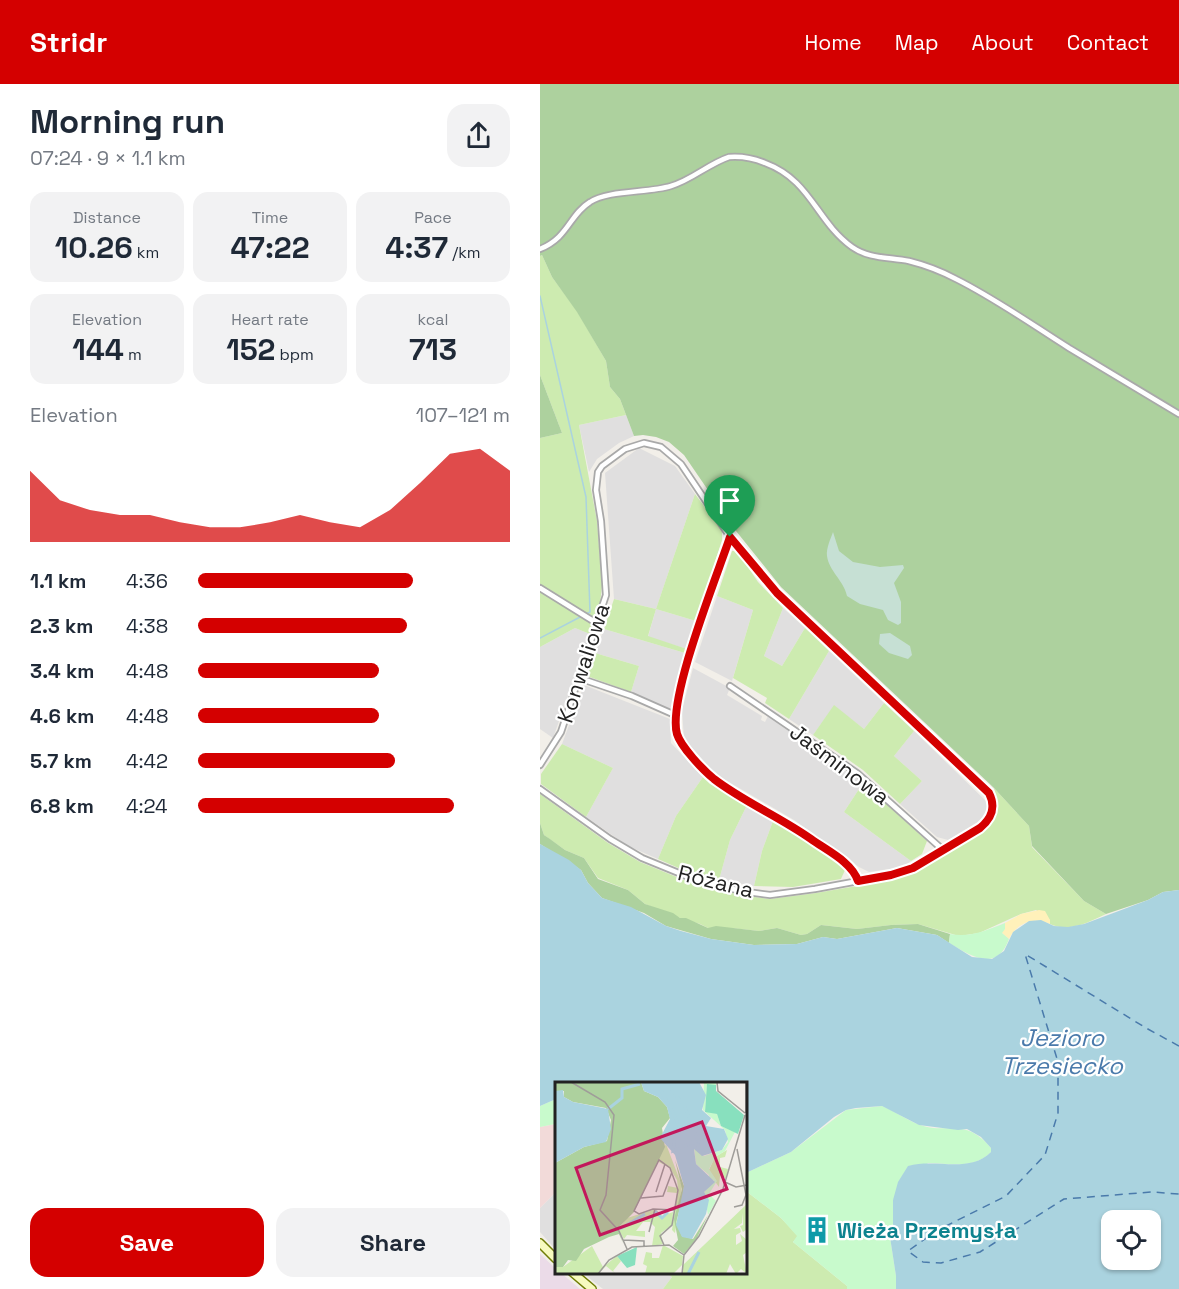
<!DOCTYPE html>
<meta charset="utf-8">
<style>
:root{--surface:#fff;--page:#f2f2f3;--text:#1f2937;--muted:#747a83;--accent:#d40000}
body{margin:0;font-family:"Space Grotesk",sans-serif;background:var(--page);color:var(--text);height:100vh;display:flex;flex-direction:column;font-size:22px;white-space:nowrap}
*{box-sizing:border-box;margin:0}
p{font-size:20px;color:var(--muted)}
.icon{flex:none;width:33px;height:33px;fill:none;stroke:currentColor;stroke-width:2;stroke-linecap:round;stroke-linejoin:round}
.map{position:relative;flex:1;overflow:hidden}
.drawer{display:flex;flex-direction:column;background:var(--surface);width:540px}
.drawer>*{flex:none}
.controls{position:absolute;left:561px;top:1126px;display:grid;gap:12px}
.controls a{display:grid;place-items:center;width:60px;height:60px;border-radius:12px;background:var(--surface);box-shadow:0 2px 4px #0004;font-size:30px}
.pin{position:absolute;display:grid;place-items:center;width:51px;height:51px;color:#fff;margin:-62px -26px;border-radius:50% 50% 50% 0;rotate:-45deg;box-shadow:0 0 6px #0007}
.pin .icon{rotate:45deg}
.round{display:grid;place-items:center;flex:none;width:63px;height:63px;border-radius:18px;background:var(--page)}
.head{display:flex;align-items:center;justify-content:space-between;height:102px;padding:0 30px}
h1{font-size:33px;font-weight:600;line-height:45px}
.figures{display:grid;grid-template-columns:repeat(3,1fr);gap:9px;height:102px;padding:6px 30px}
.figures div{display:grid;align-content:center;border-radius:15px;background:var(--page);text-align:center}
.figures b{font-size:30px;font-weight:600}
.figures small{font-size:16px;font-weight:400}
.figures p{font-size:16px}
.chart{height:168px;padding:12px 30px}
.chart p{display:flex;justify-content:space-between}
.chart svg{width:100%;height:108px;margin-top:6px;fill:var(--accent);opacity:.7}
.button{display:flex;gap:12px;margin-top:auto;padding:12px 30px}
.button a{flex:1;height:69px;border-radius:18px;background:var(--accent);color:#fff;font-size:24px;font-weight:600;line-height:69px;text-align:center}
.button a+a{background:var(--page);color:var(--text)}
ul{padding:0 30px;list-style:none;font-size:20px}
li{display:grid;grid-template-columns:96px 72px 1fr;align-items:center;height:45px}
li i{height:15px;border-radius:8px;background:var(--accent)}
header{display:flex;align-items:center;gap:36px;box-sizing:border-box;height:84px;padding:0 30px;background:var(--accent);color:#fff}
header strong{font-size:28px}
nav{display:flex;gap:33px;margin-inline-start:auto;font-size:21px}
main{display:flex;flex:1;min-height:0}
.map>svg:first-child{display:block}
.residential{fill:#e0dfdf}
.commercial{fill:#f2dad9}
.industrial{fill:#ebdbe8}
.grass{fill:#cdebb0}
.forest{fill:#add19e}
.wetland{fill:#c6e0d4}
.sand{fill:#fff1ba}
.park{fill:#c8facc}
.water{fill:#aad3df;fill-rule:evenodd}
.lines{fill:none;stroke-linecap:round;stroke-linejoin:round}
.stream{stroke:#aad3df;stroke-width:1.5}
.ferry{stroke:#4a7aab;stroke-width:1.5;stroke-dasharray:8 6;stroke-linecap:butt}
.street-casing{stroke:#a9a9a9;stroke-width:8}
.secondary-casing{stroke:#707d05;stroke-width:10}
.street{stroke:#fff;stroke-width:4.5}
.secondary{stroke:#f7fabf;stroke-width:7}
.route-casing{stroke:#fff;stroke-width:12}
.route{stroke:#d40000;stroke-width:8}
.labels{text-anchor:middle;stroke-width:4.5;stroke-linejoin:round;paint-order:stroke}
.street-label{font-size:22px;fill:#222;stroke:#fff}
.culture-label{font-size:22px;font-weight:bold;fill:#0d838f;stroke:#fff;text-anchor:start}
.water-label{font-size:24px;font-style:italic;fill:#4a7aab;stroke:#fff}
.inset-river{fill:none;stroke:#aad3df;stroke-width:3}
.inset-road{fill:none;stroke:#9f9d99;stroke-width:1.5}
.view{fill:#c2185b;fill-opacity:0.15;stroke:#c2185b;stroke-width:3}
.inset-edge{fill:none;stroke:#222;stroke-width:3}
</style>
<header>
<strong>Stridr</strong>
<nav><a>Home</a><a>Map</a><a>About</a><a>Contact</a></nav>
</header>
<main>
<section class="drawer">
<div class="head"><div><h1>Morning run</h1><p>07:24 · 9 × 1.1 km</p></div><a class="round"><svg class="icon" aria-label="share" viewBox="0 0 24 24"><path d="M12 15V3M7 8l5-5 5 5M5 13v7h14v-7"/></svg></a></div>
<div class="figures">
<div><p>Distance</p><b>10.26<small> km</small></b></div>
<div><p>Time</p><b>47:22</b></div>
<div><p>Pace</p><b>4:37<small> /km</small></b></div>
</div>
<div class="figures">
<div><p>Elevation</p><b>144<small> m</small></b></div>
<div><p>Heart rate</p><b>152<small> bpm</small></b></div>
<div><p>kcal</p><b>713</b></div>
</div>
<div class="chart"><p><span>Elevation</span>107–121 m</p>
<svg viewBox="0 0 160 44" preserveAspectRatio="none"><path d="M0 44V15L10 27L20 31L30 33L40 33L50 36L60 38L70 38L80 36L90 33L100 36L110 38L120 31L130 20L140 8L150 6L160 15V44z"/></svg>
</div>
<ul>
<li><b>1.1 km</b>4:36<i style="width:69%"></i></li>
<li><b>2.3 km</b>4:38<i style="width:67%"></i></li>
<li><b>3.4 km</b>4:48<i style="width:58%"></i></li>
<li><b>4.6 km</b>4:48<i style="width:58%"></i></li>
<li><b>5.7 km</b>4:42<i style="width:63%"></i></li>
<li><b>6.8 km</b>4:24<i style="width:82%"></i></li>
</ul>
<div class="button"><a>Save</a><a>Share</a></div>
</section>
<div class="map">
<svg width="639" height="1205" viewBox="0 0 639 1205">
<rect width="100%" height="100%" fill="#f2efe9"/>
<g class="residential">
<polygon points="86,331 94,352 79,359 57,375 49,388 39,341"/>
<polygon points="99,364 135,382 155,410 116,525 156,537 147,565 108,553 116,525 74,515 65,389"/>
<polygon points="177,512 213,526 192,597 155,578"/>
<polygon points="243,524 265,544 242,582 224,572"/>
<polygon points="35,544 50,550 13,654 0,645 0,563"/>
<polygon points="64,545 145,569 130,626 91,608 99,582 55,569"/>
<polygon points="289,567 344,619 324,645 294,622 273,651 249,635"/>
<polygon points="153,584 190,604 187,611 222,632 221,636 225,638 228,632 323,699 304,728 371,777 363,783 329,788 319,783 254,736 175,690 144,655 142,626"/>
<polygon points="44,601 130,635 131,659 163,693 136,732 118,775 88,762 46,733 73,684 22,660"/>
<polygon points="374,647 448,719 446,733 408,756 397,753 360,720 382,697 354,672"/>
<polygon points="207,721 233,737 222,767 214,802 179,796 190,756"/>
<polygon points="16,1108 16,1166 0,1148 0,1124"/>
<polygon points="99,1188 126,1188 132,1193 123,1205 63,1205 43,1189"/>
</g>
<polygon class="commercial" points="15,1040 16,1042 16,1108 0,1124 0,1043"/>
<polygon class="industrial" points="0,1170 16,1185 16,1188 21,1189 40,1205 0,1205"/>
<g class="grass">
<polygon points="2,171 12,193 37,227 66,277 70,303 80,315 86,331 39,341 57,437 62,501 60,521 50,550 35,544 0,563 0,354 22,349 0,291 0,172"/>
<polygon points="155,410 182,446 182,456 156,537 116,525 108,552 147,565 145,569 64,545 74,515 116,525"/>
<polygon points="192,467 197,467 218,498 243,524 224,572 242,582 265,544 289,567 249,635 225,619 227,614 193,594 213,526 177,512"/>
<polygon points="55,569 99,582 91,608 47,592"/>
<polygon points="344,619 374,647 354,672 382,697 360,720 323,686 273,651 294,621 324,645"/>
<polygon points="22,660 73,684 46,733 1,700 1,690"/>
<polygon points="163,693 170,700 207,721 190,756 179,796 159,793 118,775 136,732"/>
<polygon points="323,699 387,757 382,770 371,777 304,728"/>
<path d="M454 704 489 742 492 763 544 817 566 830C549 838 529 849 510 840V836L496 826 481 830 439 849 419 852 378 840 351 841 317 845 281 841 267 850 261 851 237 844 219 847 191 844H168L160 840 140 834 105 820 88 806 58 794 44 774 25 766 4 751 0 739V710L68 759 100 778 144 796 181 806 200 811 230 815 276 809 352 796 375 788 443 748C459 733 458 724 454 704Z"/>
<polygon points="233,737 284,768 305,786 301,795 253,803 214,802 222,767"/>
<polygon points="206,1107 241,1134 258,1152 253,1158 307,1202 307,1205 123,1205 132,1193 126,1189 206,1188"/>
</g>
<g class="forest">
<polygon points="0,0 639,0 639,806 623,808 608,816 566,830 544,817 492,762 489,742 454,704 241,503 196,447 144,371 129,358 116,353 103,351 94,352 80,315 70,303 66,277 37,228 12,193 2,171 0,172"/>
<polygon points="0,291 22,349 0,354"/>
<polygon points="0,739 4,751 10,755 25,766 44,774 58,795 88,806 105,820 133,829 140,834 146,834 168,844 176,842 219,847 237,844 261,851 267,850 281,841 317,845 351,841 378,840 410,850 409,859 397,851 357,844 297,855 283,853 257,860 214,861 171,855 126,842 104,829 62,814 48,799 41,786 0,760"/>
</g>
<g class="wetland">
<path d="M293 448 299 467 313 478 340 483 363 481 364 484 354 499 361 518V539L358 541 348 536 343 526 320 520 307 512C304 497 289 487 287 472 286 464 291 454 293 448Z"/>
<polygon points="350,549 370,562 372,571 368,575 349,569 339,560 340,550"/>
</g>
<path class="sand" d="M499 826 505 827 510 836V840C493 832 477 839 469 855L461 848 465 845V839L481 830Z"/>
<g class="park">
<path d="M465 839V845L462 849 469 855C457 889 431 872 409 859L410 850C430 854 447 846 465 839Z"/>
<polygon points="16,1015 16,1042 15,1040 0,1043 0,1022"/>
<path d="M342 1022C354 1027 364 1034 375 1039 406 1053 423 1031 451 1064V1068C433 1086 411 1079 388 1079L353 1116V1141L350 1153 356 1192V1205H307V1202L253 1158 257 1152 241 1134 206 1107V1089L251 1068 306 1026Z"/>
</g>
<path class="water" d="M0 760 29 776 41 786 48 799 62 814 91 823 126 842 141 847 171 855 214 861 257 860 283 853 297 855 357 844 397 851 432 873 452 875 464 867 473 848 489 837 501 836 514 842 528 843 544 840 608 816 623 808 639 806V1205H356V1192L350 1153 353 1141V1116L358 1098 368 1082C396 1074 429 1090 451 1068V1064L441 1053 427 1045 418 1046 379 1041 342 1022 316 1024 306 1026 294 1033 251 1068 206 1089V1000H16V1015L0 1022ZM572 1137H610V1176H572Z"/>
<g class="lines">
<g class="stream">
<polyline points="0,212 46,413 50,528 46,530"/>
<polyline points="0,554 42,532"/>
</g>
<polyline class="ferry" points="639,962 606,944 485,870 518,978 518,1029 505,1071 466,1112 396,1147 368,1167 383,1178 401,1179 440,1168 524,1115 612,1108 639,1110"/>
<defs>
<g id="street">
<path d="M0 165C29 153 29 131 50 118 68 106 109 109 131 102 152 96 168 80 189 73 202 72 213 74 225 79 271 96 276 137 312 163 329 175 349 173 369 177 385 181 401 187 416 195 456 215 491 240 529 264 565 286 602 308 639 330"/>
<path d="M190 453C177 492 127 615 137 650 141 663 163 686 174 695 204 718 240 733 271 755 286 766 312 778 318 797"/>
<polyline points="0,504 58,540"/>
<polyline points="39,594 92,612 135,631"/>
<polyline points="190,602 317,689 403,766"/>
<path d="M0 681 21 648 66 511 61 437 56 406 58 388 62 382 85 365 104 359 121 363 141 380 190 453 237 509 449 709C456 723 452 734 440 744L373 785 351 791 275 805 230 811 200 807 146 792 102 774 70 755 0 705"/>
</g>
<g id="secondary">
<polyline points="0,1159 16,1175"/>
<polyline points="32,1188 52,1205"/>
</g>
</defs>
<use href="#street" class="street-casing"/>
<use href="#secondary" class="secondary-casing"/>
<use href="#street" class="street"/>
<use href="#secondary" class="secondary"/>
</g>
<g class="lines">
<defs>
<path id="route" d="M190 453 237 509 449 709C456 723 452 734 440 744L373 784 351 791 318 797C312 778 286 766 271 755 240 733 204 718 174 695 163 686 141 663 137 650 127 615 177 492 190 453Z"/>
</defs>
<use href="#route" class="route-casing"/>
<use href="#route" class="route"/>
</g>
<defs>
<symbol id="building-bare" viewBox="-9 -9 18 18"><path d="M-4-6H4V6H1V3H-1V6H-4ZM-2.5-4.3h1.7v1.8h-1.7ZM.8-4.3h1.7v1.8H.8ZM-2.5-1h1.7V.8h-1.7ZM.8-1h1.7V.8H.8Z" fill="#0f9aa8" stroke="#fff" stroke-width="2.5" paint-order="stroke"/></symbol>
</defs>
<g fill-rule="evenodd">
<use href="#building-bare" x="258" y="1127" width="38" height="38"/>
</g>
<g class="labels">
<g class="street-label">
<text transform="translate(43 579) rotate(-72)" y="8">Konwaliowa</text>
<text transform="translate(300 680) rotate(37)" y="8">Jaśminowa</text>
<text transform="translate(176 797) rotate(14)" y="8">Różana</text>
</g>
<g class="culture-label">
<text x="297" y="1154">Wieża Przemysła</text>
</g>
<g class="water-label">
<text x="522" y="962">Jezioro<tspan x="522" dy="28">Trzesiecko</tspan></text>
</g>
</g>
<g transform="translate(15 998)">
<rect width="192" height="192" fill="#f2efe9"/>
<path d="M111 62 127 104 120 151 117 148 122 111 112 110 113 104 123 106 122 98 115 86 102 79ZM172 68 170 75 165 76V85L173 87 171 96 165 94 164 105 153 90 160 75ZM192 122V147L188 150 185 144 188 143V131L187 141 179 147 185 146 186 150 181 153V163L187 159 185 152 192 158V170L188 173 192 192 186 187 181 192 175 182 171 192H128V183ZM101 127 107 134 118 130 117 143 106 151 108 162 97 164 100 145 95 140H88L81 149H90V155L72 153 69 157 63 147 72 136ZM108 163 128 174 127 183 118 192H90L92 184 88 182 91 170 97 171V176H104ZM37 164 48 185 62 174 66 179 58 189 61 192 51 184 43 192H0V185H8Z" fill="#cdebb0"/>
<path d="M0 0H86L89 9 103 15 112 25 115 36 107 46 110 65 79 130 63 146 68 161 64 152 54 155 29 167 21 179 13 178 8 185H0V81L29 65 52 59 56 38 51 26 18 20 9 15V9H0ZM120 78 129 104 128 116 121 140 127 154 138 157 153 133 142 156 129 172 118 164 123 158 119 137 127 107Z" fill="#add19e"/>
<path d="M149 0H161V3H152L150 29 162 32 166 44 180 50 170 69 160 75 154 87 162 99 154 112 161 119 153 133 149 110 159 98H153L154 93 141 82 139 66 149 74 167 68 173 60 170 48 148 28Z" fill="#c8facc"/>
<path d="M152 2 161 3V9L189 33 183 52 166 44 162 32 150 30ZM82 165 80 183 72 186 62 174Z" fill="#88e0be"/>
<path d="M86 0H144L151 13 147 28 156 36 151 44 169 47 173 57 167 68 147 74 139 67 141 82 160 100 149 110 154 118 151 132 137 157 127 155 121 143 129 104 120 73 105 56 115 37 112 25 103 15 89 9ZM8 8 9 15 18 20 53 27 56 47 51 60 29 65 0 81V9Z" fill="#aad3df"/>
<path class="inset-river" d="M102 0 122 39 118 69 138 60 154 70 142 56 130 25 111 0M53 27 67 16V7L85 2M100 129 107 136 113 130M65 147 90 132M133 192 144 170"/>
<path class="inset-road" d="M16 0 50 20 59 33 51 113 45 128 64 149 72 167M162 0 163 9 190 31M191 0V31M170 100 181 105 192 103M101 110 110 82M86 116 108 114 117 90M179 125 187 123 191 113 182 67M94 150 100 127M68 158 89 159V164M109 163 105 154 117 143 123 108 115 86 104 78 79 129 84 132 98 127 119 128M43 192 54 178 77 165 114 163 129 173M127 192 129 173 144 154 168 107 190 33"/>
<path class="view" d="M147 40 172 107 45 153 21 86Z"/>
<rect width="192" height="192" class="inset-edge"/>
</g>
</svg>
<div class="controls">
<a><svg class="icon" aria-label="locate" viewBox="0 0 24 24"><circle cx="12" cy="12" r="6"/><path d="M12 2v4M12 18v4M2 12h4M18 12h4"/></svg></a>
</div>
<div class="pin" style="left:190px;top:453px;background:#1e9e55"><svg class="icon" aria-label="arrive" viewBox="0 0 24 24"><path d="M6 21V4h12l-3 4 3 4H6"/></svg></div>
</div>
</main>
